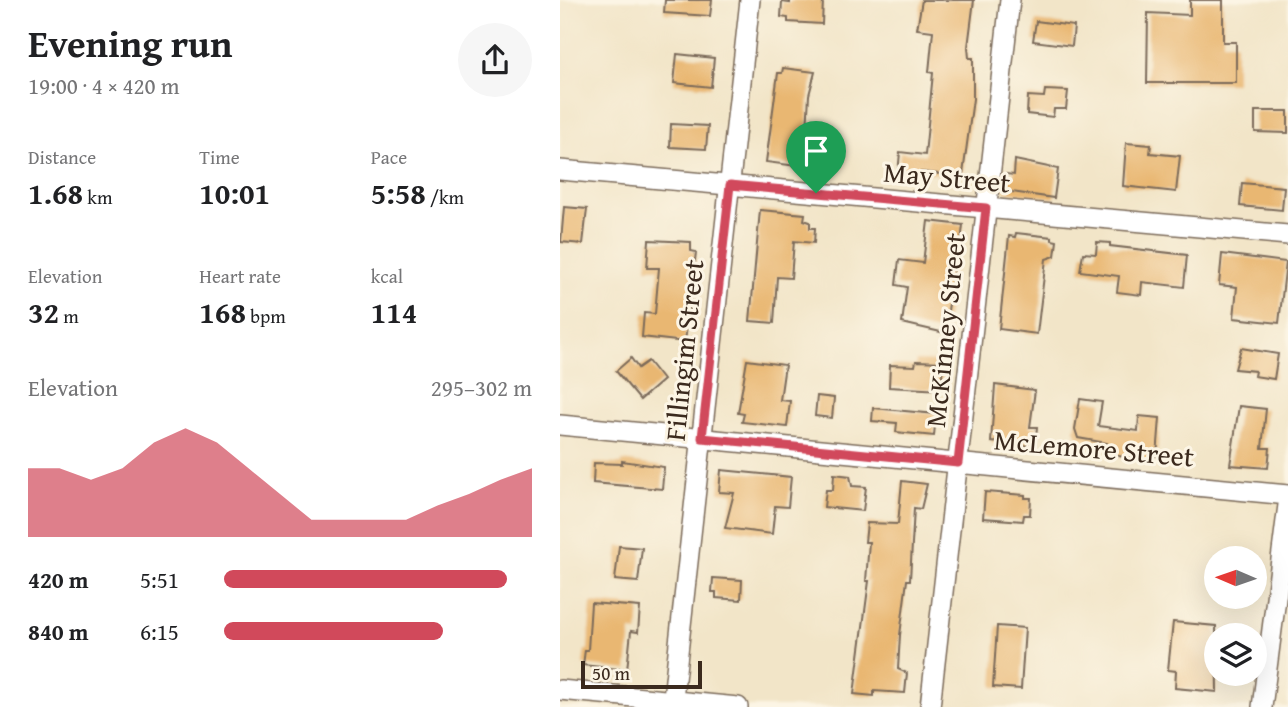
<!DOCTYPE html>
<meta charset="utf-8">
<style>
:root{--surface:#fff;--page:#f6f6f6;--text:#202124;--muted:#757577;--accent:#d1495b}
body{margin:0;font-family:"Gentium Book Plus",serif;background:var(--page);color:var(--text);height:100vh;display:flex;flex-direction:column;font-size:26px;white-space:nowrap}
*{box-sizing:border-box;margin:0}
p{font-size:23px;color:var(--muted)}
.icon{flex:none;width:38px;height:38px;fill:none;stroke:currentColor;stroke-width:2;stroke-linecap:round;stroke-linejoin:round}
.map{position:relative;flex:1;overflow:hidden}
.panel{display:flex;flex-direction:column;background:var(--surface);width:560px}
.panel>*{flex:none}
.needle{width:46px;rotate:272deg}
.buttons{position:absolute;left:644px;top:546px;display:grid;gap:14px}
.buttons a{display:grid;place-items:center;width:63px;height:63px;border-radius:50%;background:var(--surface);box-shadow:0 7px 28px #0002;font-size:35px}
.scale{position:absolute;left:21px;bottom:18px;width:121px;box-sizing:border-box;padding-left:7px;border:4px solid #3b2a1e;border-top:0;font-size:19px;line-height:24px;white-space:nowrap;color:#3b2a1e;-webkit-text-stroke:5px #fcf5e5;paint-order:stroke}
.pin{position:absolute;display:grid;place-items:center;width:60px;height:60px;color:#fff;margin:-72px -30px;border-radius:50% 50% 50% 0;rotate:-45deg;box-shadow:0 0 7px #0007}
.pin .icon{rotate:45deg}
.round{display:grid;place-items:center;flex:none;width:74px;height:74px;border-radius:37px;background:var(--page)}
.summary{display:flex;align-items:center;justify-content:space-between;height:119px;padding:0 28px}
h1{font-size:38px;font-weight:700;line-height:52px}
.stats{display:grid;grid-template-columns:repeat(3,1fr);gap:10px;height:119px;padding:7px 28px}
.stats div{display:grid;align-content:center}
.stats b{font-size:30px;font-weight:700}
.stats small{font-size:19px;font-weight:400}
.stats p{font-size:19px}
.chart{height:196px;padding:14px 28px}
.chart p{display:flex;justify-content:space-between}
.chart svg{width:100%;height:126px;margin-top:7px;fill:var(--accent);opacity:.7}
ul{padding:0 28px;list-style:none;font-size:23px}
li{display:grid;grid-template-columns:112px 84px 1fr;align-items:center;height:52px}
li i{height:18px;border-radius:9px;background:var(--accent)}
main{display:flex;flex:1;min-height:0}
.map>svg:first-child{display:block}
.building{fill:#e9b772}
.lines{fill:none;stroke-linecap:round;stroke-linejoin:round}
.minor-casing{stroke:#7b6b5a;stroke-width:22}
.minor{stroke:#fff;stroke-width:19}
.route-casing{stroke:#fff;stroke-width:14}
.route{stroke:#d1495b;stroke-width:9}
.labels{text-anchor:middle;stroke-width:6;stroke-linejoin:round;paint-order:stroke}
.street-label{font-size:28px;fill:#3b2a1e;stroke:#fcf5e5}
</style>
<main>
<section class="panel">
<div class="summary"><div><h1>Evening run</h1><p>19:00 · 4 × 420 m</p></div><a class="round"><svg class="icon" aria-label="share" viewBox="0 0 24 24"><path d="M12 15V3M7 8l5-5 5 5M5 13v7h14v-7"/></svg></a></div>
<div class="stats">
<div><p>Distance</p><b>1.68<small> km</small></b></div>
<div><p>Time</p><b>10:01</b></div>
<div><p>Pace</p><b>5:58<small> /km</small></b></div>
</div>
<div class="stats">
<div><p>Elevation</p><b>32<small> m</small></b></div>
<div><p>Heart rate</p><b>168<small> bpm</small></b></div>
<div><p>kcal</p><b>114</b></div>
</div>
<div class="chart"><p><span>Elevation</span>295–302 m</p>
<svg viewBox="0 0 160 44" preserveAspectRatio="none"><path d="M0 44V20L10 20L20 24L30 20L40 11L50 6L60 11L70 20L80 29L90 38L100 38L110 38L120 38L130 33L140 29L150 24L160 20V44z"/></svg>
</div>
<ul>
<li><b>420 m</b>5:51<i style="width:92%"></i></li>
<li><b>840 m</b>6:15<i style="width:71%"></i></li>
</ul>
</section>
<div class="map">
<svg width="728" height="707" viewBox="0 0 728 707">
<rect width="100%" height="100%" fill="#fcf5e5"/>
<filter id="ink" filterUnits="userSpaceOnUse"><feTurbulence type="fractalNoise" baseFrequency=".0143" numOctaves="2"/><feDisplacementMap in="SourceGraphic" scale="14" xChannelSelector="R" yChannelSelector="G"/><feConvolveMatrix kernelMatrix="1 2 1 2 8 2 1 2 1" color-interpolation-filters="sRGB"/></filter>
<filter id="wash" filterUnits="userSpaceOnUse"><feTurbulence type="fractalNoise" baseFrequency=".00686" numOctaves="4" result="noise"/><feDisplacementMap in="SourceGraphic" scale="28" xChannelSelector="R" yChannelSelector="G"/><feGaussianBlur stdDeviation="1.57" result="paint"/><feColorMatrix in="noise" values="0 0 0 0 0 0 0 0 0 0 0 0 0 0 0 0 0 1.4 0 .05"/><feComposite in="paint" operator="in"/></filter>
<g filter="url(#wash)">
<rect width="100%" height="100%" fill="#f2e5c8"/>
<g id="blocks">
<g class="building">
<polygon points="105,0 152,0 150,16 104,13"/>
<polygon points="230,0 263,0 262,24 228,22 228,18 221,17 222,2 230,3"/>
<polygon points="362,0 414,0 408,47 409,58 413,58 413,99 403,174 399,176 361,172 360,176 338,174 340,152 365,155 373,73 369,72 373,31 357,29"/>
<polygon points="630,0 663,0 663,42 676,42 676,83 587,83 588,13 630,15"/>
<polygon points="476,21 514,26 512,46 473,41"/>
<polygon points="117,54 154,58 151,87 114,83"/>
<polygon points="223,68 255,72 249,95 245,167 206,162 218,73 222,73"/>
<polygon points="485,90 508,91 506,109 494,109 493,117 467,114 468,96 484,97"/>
<polygon points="695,111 728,111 728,133 695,132"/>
<polygon points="111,124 148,126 146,149 110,147"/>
<polygon points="566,143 591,145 590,153 620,156 616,192 563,186"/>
<polygon points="455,160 498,169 494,198 444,191 446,174 454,175"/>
<polygon points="682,183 724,187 722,210 680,206"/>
<polygon points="4,207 27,209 23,244 1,242"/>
<polygon points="200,210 245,214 244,220 250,222 250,228 255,228 254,243 234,241 231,278 217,277 214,323 190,321"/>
<polygon points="368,221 403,225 400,251 396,251 385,333 342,323 347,287 336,285 339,260 363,263"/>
<polygon points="456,233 492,237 492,240 497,241 495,256 486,259 477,334 439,329 449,236 455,237"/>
<polygon points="89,240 131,242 131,251 136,252 125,342 82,337 84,313 95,314 99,268 87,268"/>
<polygon points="537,242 550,243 550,246 627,255 624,287 582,282 581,295 557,292 559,276 520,271 523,253 536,254"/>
<polygon points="662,254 726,262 719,323 674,318 677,287 659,285"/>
<polygon points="681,348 718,354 714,379 694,376 695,371 675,369"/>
<polygon points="71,358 78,368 88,361 103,380 80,400 56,371"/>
<polygon points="187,360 225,365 220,400 230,401 227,427 182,422 184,414 178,413"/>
<polygon points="356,361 383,362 381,390 329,387 330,365 355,366"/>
<polygon points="435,385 475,390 470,427 477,427 475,446 458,445 457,451 442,450 442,443 431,442"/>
<polygon points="257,396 274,398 272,418 255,416"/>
<polygon points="520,399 542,402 538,426 578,431 579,416 600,418 597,456 593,456 592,462 553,455 553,452 547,451 547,443 518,438 515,429"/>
<polygon points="679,406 706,409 702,448 710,448 708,468 670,465"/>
<polygon points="313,408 376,414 374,436 336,432 337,423 312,421"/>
<polygon points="62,461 104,467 102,489 33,483 34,463 62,464"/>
<polygon points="161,470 231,477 228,507 215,506 212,534 165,528 174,493 159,492"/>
<polygon points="274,474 290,476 292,486 306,487 303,511 264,507 266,490 273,490"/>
<polygon points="342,481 367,484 361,509 354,508 350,580 347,580 340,635 338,669 347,673 345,693 314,691 314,696 294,694 309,581 306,581 309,542 305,542 307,523 338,524"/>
<polygon points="425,492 465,495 465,498 471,498 470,515 464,515 463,521 423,518"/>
<polygon points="59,546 82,548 78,582 55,580"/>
<polygon points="153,578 182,580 181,600 156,598 156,592 152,592"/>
<polygon points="31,603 80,607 78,632 71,631 67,670 23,665 25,650 28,650"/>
<polygon points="613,622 656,626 657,692 615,688 616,671 608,670"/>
<polygon points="437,626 465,628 461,689 433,687"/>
</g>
</g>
</g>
<g filter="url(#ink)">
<use href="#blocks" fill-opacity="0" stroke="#7b6b5a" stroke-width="2"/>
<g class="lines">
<defs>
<g id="minor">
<polyline points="0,170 728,235"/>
<polyline points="0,425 728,495"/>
<polyline points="0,690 178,707"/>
<polyline points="112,707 190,0"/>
<polyline points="370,707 450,0"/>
<polyline points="702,707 728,505"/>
</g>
</defs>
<use href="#minor" class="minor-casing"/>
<use href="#minor" class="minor"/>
</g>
</g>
<g class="lines" filter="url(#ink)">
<defs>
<polygon id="route" points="170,185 426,208 398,463 142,438"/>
</defs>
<use href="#route" class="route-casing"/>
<use href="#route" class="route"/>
</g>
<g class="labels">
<g class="street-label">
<text transform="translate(387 177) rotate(5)" y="10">May Street</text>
<text transform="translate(385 330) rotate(-84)" y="10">McKinney Street</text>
<text transform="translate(124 350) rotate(-84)" y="10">Fillingim Street</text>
<text transform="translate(534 448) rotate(5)" y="10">McLemore Street</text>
</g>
</g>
</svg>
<div class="buttons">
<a><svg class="needle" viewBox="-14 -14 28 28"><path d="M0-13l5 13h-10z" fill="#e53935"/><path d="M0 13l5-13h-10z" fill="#757577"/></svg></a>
<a><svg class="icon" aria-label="layers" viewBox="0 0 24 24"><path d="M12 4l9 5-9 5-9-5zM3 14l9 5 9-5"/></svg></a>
</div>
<div class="scale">50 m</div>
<div class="pin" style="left:256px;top:193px;background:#1e9e55"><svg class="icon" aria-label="arrive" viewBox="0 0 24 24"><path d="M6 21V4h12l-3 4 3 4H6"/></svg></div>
</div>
</main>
